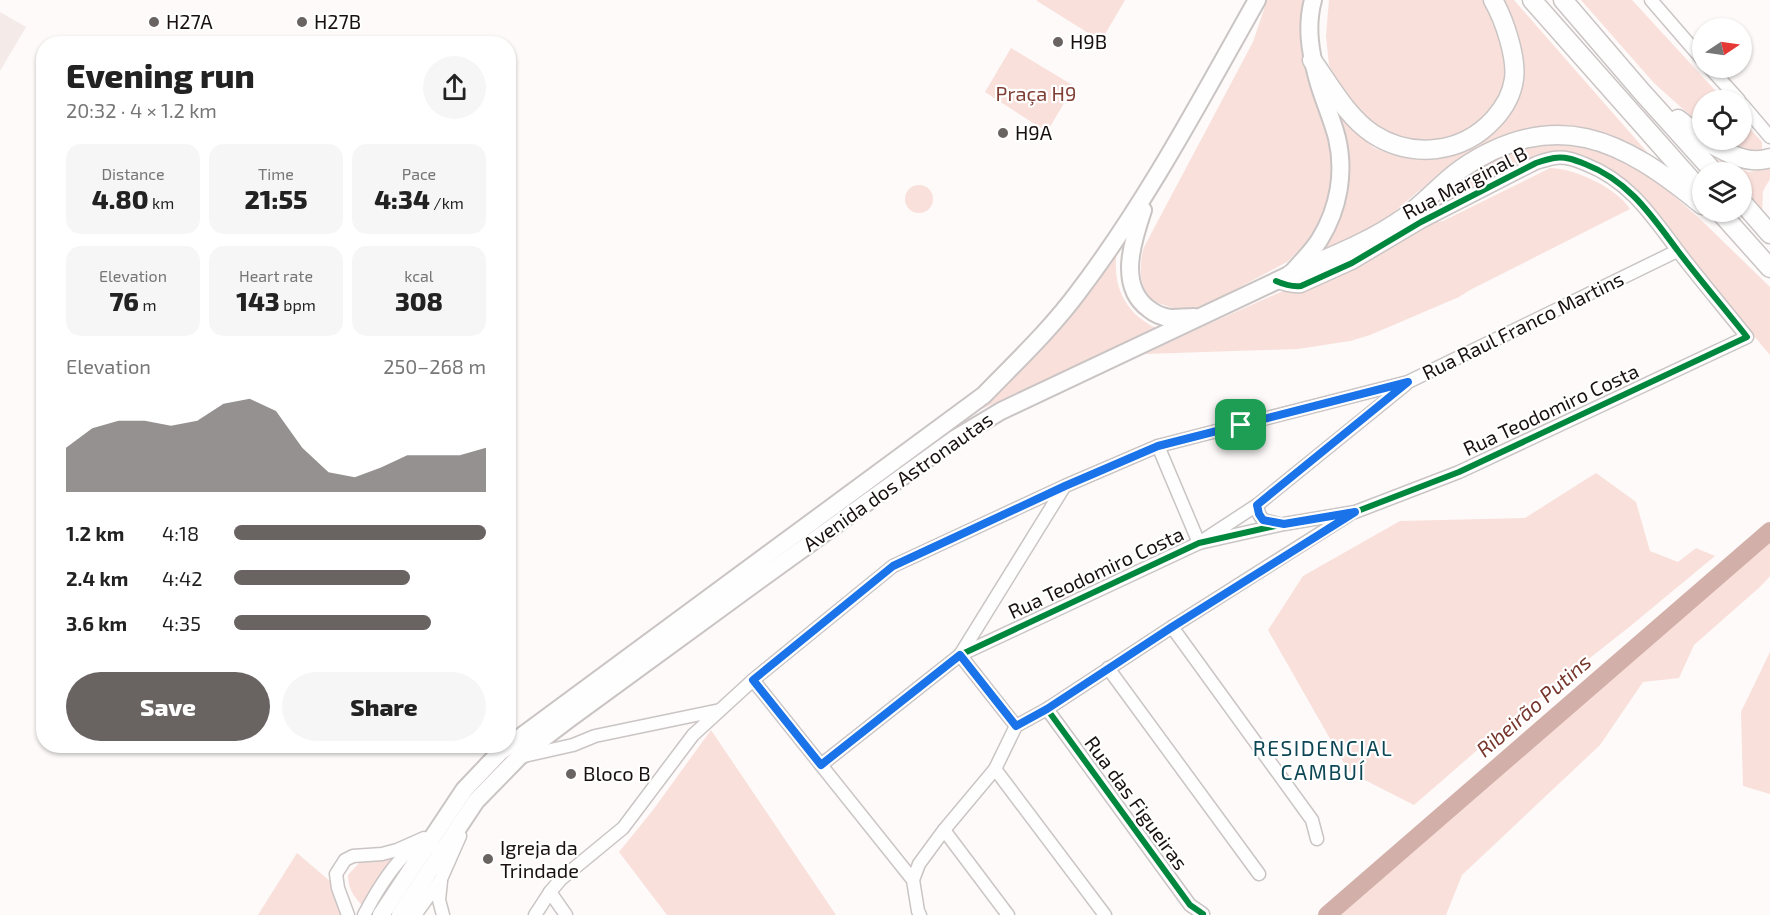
<!DOCTYPE html>
<meta charset="utf-8">
<style>
:root{--surface:#fff;--page:#f6f6f6;--text:#222;--muted:#767676;--accent:#696362}
body{margin:0;font-family:"Exo 2",sans-serif;background:var(--page);color:var(--text);height:100vh;display:flex;flex-direction:column;font-size:22px;white-space:nowrap}
*{box-sizing:border-box;margin:0}
p{font-size:20px;color:var(--muted)}
.icon{flex:none;width:33px;height:33px;fill:none;stroke:currentColor;stroke-width:2;stroke-linecap:round;stroke-linejoin:round}
.map{position:relative;flex:1;overflow:hidden}
.sheet{position:absolute;left:36px;top:36px;width:480px;height:717px;display:flex;flex-direction:column;background:var(--surface);border-radius:24px;box-shadow:0 2px 4px #0004}
.sheet>*{flex:none}
.needle{width:39px;rotate:77deg}
.controls{position:absolute;left:1692px;top:18px;display:grid;gap:12px}
.controls a{display:grid;place-items:center;width:60px;height:60px;border-radius:50%;background:var(--surface);box-shadow:0 2px 4px #0004;font-size:30px}
.pin{position:absolute;display:grid;place-items:center;width:51px;height:51px;color:#fff;margin:-26px;border-radius:12px;box-shadow:0 3px 9px #0006}
.round{display:grid;place-items:center;flex:none;width:63px;height:63px;border-radius:32px;background:var(--page)}
.summary{display:flex;align-items:center;justify-content:space-between;height:102px;padding:0 30px}
h1{font-size:33px;font-weight:800;line-height:45px}
.stats{display:grid;grid-template-columns:repeat(3,1fr);gap:9px;height:102px;padding:6px 30px}
.stats div{display:grid;align-content:center;border-radius:15px;background:var(--page);text-align:center}
.stats b{font-size:26px;font-weight:800}
.stats small{font-size:16px;font-weight:400}
.stats p{font-size:16px}
.chart{height:168px;padding:12px 30px}
.chart p{display:flex;justify-content:space-between}
.chart svg{width:100%;height:108px;margin-top:6px;fill:var(--accent);opacity:.7}
.cta{display:flex;gap:12px;margin-top:auto;padding:12px 30px}
.cta a{flex:1;height:69px;border-radius:36px;background:var(--accent);color:#fff;font-size:24px;font-weight:800;line-height:69px;text-align:center}
.cta a+a{background:var(--page);color:var(--text)}
ul{padding:0 30px;list-style:none;font-size:20px}
li{display:grid;grid-template-columns:96px 72px 1fr;align-items:center;height:45px}
li i{height:15px;border-radius:8px;background:var(--accent)}
.map>svg:first-child{display:block}
.built{fill:#f4ebe9}
.green{fill:#f9e0db}
.lines{fill:none;stroke-linecap:round;stroke-linejoin:round}
.river{stroke:#d2afa8;stroke-width:18}
.minor-casing{stroke:#cac5c4;stroke-width:15}
.major-casing{stroke:#cac5c4;stroke-width:20}
.highway-casing{stroke:#cac5c4;stroke-width:21}
.minor{stroke:#fffefe;stroke-width:12}
.major{stroke:#fffefe;stroke-width:16}
.highway{stroke:#fffefe;stroke-width:18}
.cycleway-casing{stroke:#fff;stroke-width:10}
.cycleway{stroke:#00873e;stroke-width:6}
.route-casing{stroke:#fff;stroke-width:12}
.route{stroke:#1a73e8;stroke-width:8}
.poi-dot{fill:#696362;stroke:#fff;stroke-width:2}
.labels{text-anchor:middle;stroke-width:4.5;stroke-linejoin:round;paint-order:stroke}
.poi-label{font-size:20px;fill:#191110;stroke:#fff;text-anchor:start}
.park-label{font-size:20px;fill:#803f34;stroke:#fff}
.street-label{font-size:20px;fill:#191110;stroke:#fff}
.water-label{font-size:21px;font-style:italic;fill:#77372d;stroke:#fff}
.neighbourhood-label{font-size:21px;letter-spacing:1.5px;fill:#0d4654;stroke:#fff}
</style>
<div class="map">
<svg width="1770" height="915" viewBox="0 0 1770 915">
<rect width="100%" height="100%" fill="#fdfaf9"/>
<polygon class="built" points="0,12 26,27 0,71"/>
<g class="green">
<polygon points="1037,0 1125,0 1101,41 1037,1"/>
<path d="M1267 0H1308L1331 136 1334 171 1327 205 1312 237 1287 262 1204 306C1192 311 1179 312 1167 306 1163 305 1158 303 1154 301 1138 290 1139 263 1144 247L1253 42Z"/>
<polygon points="1329,0 1485,0 1496,21 1507,75 1500,102 1467,136 1412,147 1362,118 1344,94 1329,65 1326,36"/>
<polygon points="1501,0 1514,0 1654,160 1616,138 1568,125 1538,128 1485,147 1441,172 1374,229 1317,256 1347,145 1340,118 1374,148 1400,157 1433,160 1462,153 1483,141 1509,117 1520,88"/>
<polygon points="1581,0 1632,0 1724,100 1702,100 1702,126 1654,83"/>
<polygon points="1011,48 1074,86 1047,132 985,92"/>
<polygon points="1742,120 1762,142 1762,150 1754,154 1739,150 1722,140 1742,140"/>
<polygon points="1542,142 1592,145 1645,171 1698,217 1770,287 1770,355 1680,248 1660,218 1566,153 1482,184 1428,207 1491,162 1516,149"/>
<polygon points="1717,159 1749,172 1770,168 1770,179 1763,191 1762,213 1742,188 1742,172 1729,172"/>
<path d="M1550 168C1574 168 1617 188 1630 209L1470 290 1459 297 1370 335 1350 341 1298 349 1145 354 1204 326 1310 279 1402 227 1443 221Z"/>
<circle cx="919" cy="199" r="14"/>
<path d="M1117 251C1111 287 1127 317 1161 330L975 412C1031 365 1078 313 1117 251Z"/>
<polygon points="1596,473 1636,502 1650,551 1678,562 1696,548 1715,556 1628,628 1520,713 1414,805 1349,772 1268,630 1303,576 1400,521 1525,518"/>
<polygon points="1770,531 1770,576 1761,586 1694,645 1679,678 1643,682 1600,745 1462,875 1446,915 1327,915"/>
<polygon points="1770,652 1770,794 1743,786 1741,712"/>
<polygon points="711,730 836,915 667,915 619,852 653,810"/>
<polygon points="297,853 338,888 345,915 258,915"/>
<path d="M397 854 362 905C353 896 348 888 348 875L361 861Z"/>
</g>
<g class="lines">
<polyline class="river" points="1327,915 1770,531"/>
<defs>
<g id="minor">
<polyline points="1651,0 1702,59"/>
<polyline points="1710,68 1739,100"/>
<polyline points="1742,104 1770,137"/>
<polyline points="1158,446 1199,543"/>
<polyline points="1257,505 1259,514 1263,520 1279,524"/>
<polyline points="1205,539 1257,505 1405,385"/>
<polyline points="1172,627 1312,820 1317,839"/>
<polyline points="1108,668 1259,874"/>
<polyline points="753,680 913,880 918,911 920,915"/>
<polyline points="1047,709 1190,905 1203,914"/>
<polyline points="1016,726 960,655 1064,487"/>
<polyline points="524,756 573,745 595,736 720,710"/>
<path d="M821 765 960 655 1199 543 1284 524 1355 512 1459 472 1747 337C1724 308 1700 280 1678 251 1651 215 1629 181 1585 164 1575 160 1565 156 1554 158 1548 159 1542 161 1536 163L1421 222 1352 263 1301 286C1292 287 1285 285 1276 281"/>
<polyline points="995,769 1105,915"/>
<polyline points="944,830 1008,915"/>
<polyline points="913,880 919,864 944,830 995,769 1016,726 1047,709 1172,627 1349,515"/>
<polyline points="441,881 439,900 443,915"/>
<polyline points="550,892 566,915"/>
<polyline points="348,915 338,888 336,874 345,860 353,856 382,854 397,850 424,838 449,860"/>
<path d="M364 915C377 890 392 865 413 847"/>
<polyline points="415,915 441,879 460,836"/>
<polyline points="535,915 550,892 561,879 623,828 693,735 753,680 893,566 1065,486 1158,446 1408,382 1677,251"/>
</g>
<g id="major">
<path d="M1143 210C1133 240 1117 286 1149 309 1155 314 1163 317 1170 318 1178 318 1186 317 1194 317"/>
<path d="M381 915 464 790 500 752 984 395C1017 361 1051 329 1079 291 1148 200 1201 99 1257 0"/>
<path d="M400 915 476 801 519 757 569 719 758 581 956 438 1001 411 1291 274C1300 263 1313 251 1320 239 1339 208 1345 172 1337 138 1332 118 1322 97 1317 77 1310 51 1306 26 1313 0"/>
</g>
<g id="highway">
<polyline points="1532,0 1702,192"/>
<polyline points="1563,0 1642,92 1714,172"/>
<path d="M1312 60C1330 85 1347 117 1373 134 1412 159 1462 154 1494 119 1504 108 1512 94 1514 79 1517 57 1504 19 1493 0"/>
<polyline points="1678,119 1702,138"/>
<path d="M1704 140C1724 151 1747 166 1770 158"/>
<polyline points="1742,202 1770,234"/>
<polyline points="1720,212 1770,268"/>
<path d="M1291 274C1330 257 1370 242 1405 217 1425 203 1441 183 1461 169 1555 105 1622 139 1702 205"/>
</g>
</defs>
<use href="#minor" class="minor-casing"/>
<use href="#major" class="major-casing"/>
<use href="#highway" class="highway-casing"/>
<use href="#minor" class="minor"/>
<use href="#major" class="major"/>
<use href="#highway" class="highway"/>
<defs>
<g id="cycleway">
<polyline points="1047,709 1190,905 1203,914"/>
<path d="M821 765 960 655 1199 543 1284 524 1355 512 1459 472 1747 337C1724 308 1700 280 1678 251 1651 215 1629 181 1585 164 1575 160 1565 156 1554 158 1548 159 1542 161 1536 163L1421 222 1352 263 1301 286C1292 287 1285 285 1276 281"/>
</g>
</defs>
<use href="#cycleway" class="cycleway-casing"/>
<use href="#cycleway" class="cycleway"/>
</g>
<g class="lines">
<defs>
<polygon id="route" points="1408,382 1257,505 1259,514 1263,520 1284,524 1355,512 1172,627 1047,709 1016,726 960,655 821,765 753,680 893,566 1065,486 1158,446"/>
</defs>
<use href="#route" class="route-casing"/>
<use href="#route" class="route"/>
</g>
<g class="poi-dot">
<circle cx="154" cy="22" r="6"/>
<circle cx="302" cy="22" r="6"/>
<circle cx="1058" cy="42" r="6"/>
<circle cx="1003" cy="133" r="6"/>
<circle cx="571" cy="774" r="6"/>
<circle cx="488" cy="859" r="6"/>
</g>
<g class="labels">
<g class="poi-label">
<text x="166" y="29">H27A</text>
<text x="314" y="29">H27B</text>
<text x="1070" y="49">H9B</text>
<text x="1015" y="140">H9A</text>
<text x="583" y="781">Bloco B</text>
<text x="500" y="855">Igreja da<tspan x="500" dy="23">Trindade</tspan></text>
</g>
<g class="park-label">
<text x="1036" y="101">Praça H9</text>
</g>
<g class="street-label">
<text transform="translate(1465 183) rotate(-27)" y="7">Rua Marginal B</text>
<text transform="translate(1523 326) rotate(-26)" y="7">Rua Raul Franco Martins</text>
<text transform="translate(1551 410) rotate(-25)" y="7">Rua Teodomiro Costa</text>
<text transform="translate(898 482) rotate(-35)" y="7">Avenida dos Astronautas</text>
<text transform="translate(1096 573) rotate(-25)" y="7">Rua Teodomiro Costa</text>
<text transform="translate(1136 803) rotate(54)" y="7">Rua das Figueiras</text>
</g>
<g class="water-label">
<text transform="translate(1534 706) rotate(-41)" y="7">Ribeirão Putins</text>
</g>
<g class="neighbourhood-label">
<text x="1323" y="756">RESIDENCIAL<tspan x="1323" dy="24">CAMBUÍ</tspan></text>
</g>
</g>
</svg>
<div class="controls">
<a><svg class="needle" viewBox="-14 -14 28 28"><path d="M0-13l5 13h-10z" fill="#e53935"/><path d="M0 13l5-13h-10z" fill="#767676"/></svg></a>
<a><svg class="icon" aria-label="locate" viewBox="0 0 24 24"><circle cx="12" cy="12" r="6"/><path d="M12 2v4M12 18v4M2 12h4M18 12h4"/></svg></a>
<a><svg class="icon" aria-label="layers" viewBox="0 0 24 24"><path d="M12 4l9 5-9 5-9-5zM3 14l9 5 9-5"/></svg></a>
</div>
<div class="pin" style="left:1241px;top:425px;background:#1e9e55"><svg class="icon" aria-label="arrive" viewBox="0 0 24 24"><path d="M6 21V4h12l-3 4 3 4H6"/></svg></div>
<section class="sheet">
<div class="summary"><div><h1>Evening run</h1><p>20:32 · 4 × 1.2 km</p></div><a class="round"><svg class="icon" aria-label="share" viewBox="0 0 24 24"><path d="M12 15V3M7 8l5-5 5 5M5 13v7h14v-7"/></svg></a></div>
<div class="stats">
<div><p>Distance</p><b>4.80<small> km</small></b></div>
<div><p>Time</p><b>21:55</b></div>
<div><p>Pace</p><b>4:34<small> /km</small></b></div>
</div>
<div class="stats">
<div><p>Elevation</p><b>76<small> m</small></b></div>
<div><p>Heart rate</p><b>143<small> bpm</small></b></div>
<div><p>kcal</p><b>308</b></div>
</div>
<div class="chart"><p><span>Elevation</span>250–268 m</p>
<svg viewBox="0 0 160 44" preserveAspectRatio="none"><path d="M0 44V26L10 18L20 15L30 15L40 17L50 15L60 8L70 6L80 11L90 26L100 36L110 38L120 34L130 29L140 29L150 29L160 26V44z"/></svg>
</div>
<ul>
<li><b>1.2 km</b>4:18<i style="width:100%"></i></li>
<li><b>2.4 km</b>4:42<i style="width:70%"></i></li>
<li><b>3.6 km</b>4:35<i style="width:78%"></i></li>
</ul>
<div class="cta"><a>Save</a><a>Share</a></div>
</section>
</div>
